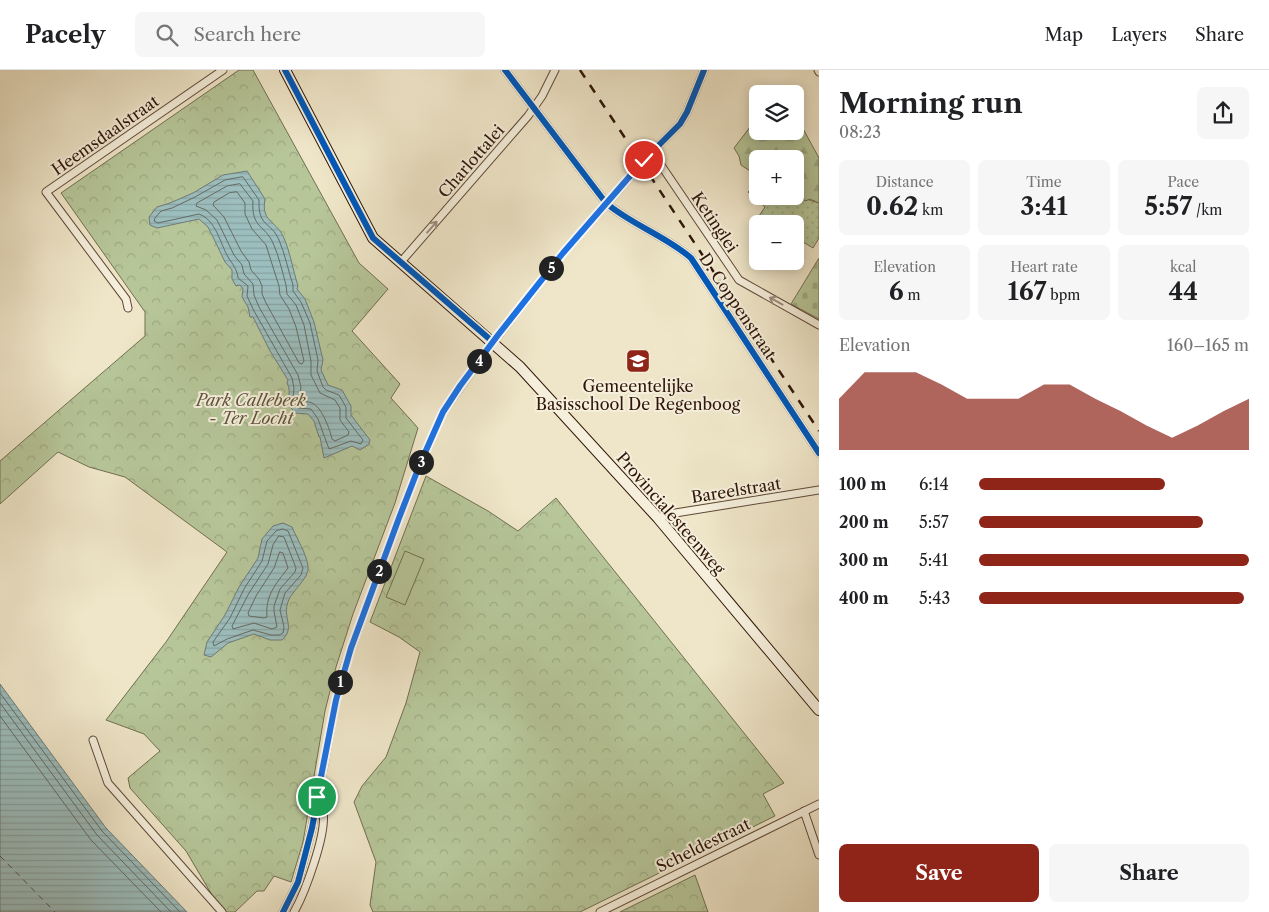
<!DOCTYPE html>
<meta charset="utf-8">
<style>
:root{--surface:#fff;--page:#f6f6f6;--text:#202124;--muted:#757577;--line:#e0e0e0;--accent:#8f2418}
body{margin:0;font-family:"Libre Caslon Text",serif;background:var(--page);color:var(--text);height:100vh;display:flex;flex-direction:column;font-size:19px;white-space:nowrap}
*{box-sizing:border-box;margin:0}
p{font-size:16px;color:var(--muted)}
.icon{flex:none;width:28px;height:28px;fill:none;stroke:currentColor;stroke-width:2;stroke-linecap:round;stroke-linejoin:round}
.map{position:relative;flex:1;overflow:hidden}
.drawer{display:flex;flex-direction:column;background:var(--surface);width:450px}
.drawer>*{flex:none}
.tools{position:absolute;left:749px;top:15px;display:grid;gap:10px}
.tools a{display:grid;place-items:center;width:55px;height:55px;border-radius:8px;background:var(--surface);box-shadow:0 2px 12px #0003;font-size:25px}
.pin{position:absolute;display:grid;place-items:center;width:42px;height:42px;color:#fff;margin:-21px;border:2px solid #fff;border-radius:50%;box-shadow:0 1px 5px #0007}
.km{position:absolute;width:25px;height:25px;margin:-12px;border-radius:50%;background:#222;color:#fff;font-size:14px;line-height:25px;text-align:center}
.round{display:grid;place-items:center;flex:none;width:52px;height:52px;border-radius:8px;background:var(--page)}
.summary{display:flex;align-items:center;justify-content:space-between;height:85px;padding:0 20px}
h1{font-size:28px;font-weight:800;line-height:38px}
.stats{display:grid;grid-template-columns:repeat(3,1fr);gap:8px;height:85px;padding:5px 20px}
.stats div{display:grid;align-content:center;border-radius:8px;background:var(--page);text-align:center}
.stats b{font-size:25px;font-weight:800}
.stats small{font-size:14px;font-weight:400}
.stats p{font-size:14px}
.chart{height:140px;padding:10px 20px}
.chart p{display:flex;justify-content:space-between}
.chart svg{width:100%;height:90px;margin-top:5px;fill:var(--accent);opacity:.7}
.cta{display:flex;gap:10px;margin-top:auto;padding:10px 20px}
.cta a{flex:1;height:58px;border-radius:8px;background:var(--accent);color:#fff;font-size:20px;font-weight:800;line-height:58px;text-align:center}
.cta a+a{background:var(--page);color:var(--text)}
ul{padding:0 20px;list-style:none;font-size:16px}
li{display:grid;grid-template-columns:80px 60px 1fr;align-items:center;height:38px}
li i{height:12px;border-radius:6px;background:var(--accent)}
header{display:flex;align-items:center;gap:30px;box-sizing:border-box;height:70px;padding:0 25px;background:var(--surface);border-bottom:1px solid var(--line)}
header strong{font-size:24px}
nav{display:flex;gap:28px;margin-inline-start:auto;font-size:18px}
.search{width:350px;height:45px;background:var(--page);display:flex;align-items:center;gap:12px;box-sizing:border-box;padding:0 18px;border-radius:8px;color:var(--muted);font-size:19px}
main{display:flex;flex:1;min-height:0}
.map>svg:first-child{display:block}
.grass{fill:url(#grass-dots);stroke:#726e50}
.forest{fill:url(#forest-firs);stroke:#726e50}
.cemetery{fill:url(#cemetery-stones);stroke:#726e50}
.park{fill:url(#park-crowns);stroke:#726e50}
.pitch{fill:#b6c699;stroke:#726e50}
.water{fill:url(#water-rules);stroke:#707a75}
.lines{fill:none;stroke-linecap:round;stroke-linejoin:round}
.shore{stroke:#666a63;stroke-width:1}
.ferry{stroke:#555048;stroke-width:1;stroke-dasharray:6 5;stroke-linecap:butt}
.minor-casing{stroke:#5f4938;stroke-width:9}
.secondary-casing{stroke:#2f1508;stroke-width:12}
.minor{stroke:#f5efdc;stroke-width:7}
.secondary{stroke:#f5efdc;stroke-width:10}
.rail{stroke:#2f1508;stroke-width:2.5;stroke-dasharray:9 9;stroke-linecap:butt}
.cycleway-casing{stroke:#f5efdc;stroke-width:9}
.cycleway{stroke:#0057b8;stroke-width:6}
.oneway{stroke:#9c8d7d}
.route-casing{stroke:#fff;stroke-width:10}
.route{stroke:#1a73e8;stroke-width:6}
.labels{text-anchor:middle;stroke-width:4;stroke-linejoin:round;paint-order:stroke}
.street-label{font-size:16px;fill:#2f1508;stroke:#f5efdc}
.poi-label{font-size:16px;fill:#2f1508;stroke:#f5efdc}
.park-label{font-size:16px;font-style:italic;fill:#5e533b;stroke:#f5efdc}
</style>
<header>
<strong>Pacely</strong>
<div class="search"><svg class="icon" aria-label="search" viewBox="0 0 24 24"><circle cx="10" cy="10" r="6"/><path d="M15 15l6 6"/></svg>Search here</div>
<nav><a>Map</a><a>Layers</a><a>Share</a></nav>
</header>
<main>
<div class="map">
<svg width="819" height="842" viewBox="0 0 819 842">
<defs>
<pattern id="grass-dots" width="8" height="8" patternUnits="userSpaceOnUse" patternTransform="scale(1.25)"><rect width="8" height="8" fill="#b6c699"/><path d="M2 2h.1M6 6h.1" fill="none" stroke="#9da982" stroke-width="1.8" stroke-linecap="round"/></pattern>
<pattern id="forest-firs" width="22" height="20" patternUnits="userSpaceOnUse" patternTransform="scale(1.25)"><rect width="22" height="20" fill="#b6c699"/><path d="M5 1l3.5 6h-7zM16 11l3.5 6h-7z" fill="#9da982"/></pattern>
<pattern id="cemetery-stones" width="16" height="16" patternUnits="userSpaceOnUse" patternTransform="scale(1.25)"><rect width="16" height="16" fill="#b6c699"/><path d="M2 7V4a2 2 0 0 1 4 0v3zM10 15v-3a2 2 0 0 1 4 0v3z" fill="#9da982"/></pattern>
<pattern id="park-crowns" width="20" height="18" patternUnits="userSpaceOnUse" patternTransform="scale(1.25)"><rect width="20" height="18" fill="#b6c699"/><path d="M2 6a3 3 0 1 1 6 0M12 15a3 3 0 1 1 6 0" fill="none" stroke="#9da982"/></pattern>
<pattern id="water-rules" width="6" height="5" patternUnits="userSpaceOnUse" patternTransform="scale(1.25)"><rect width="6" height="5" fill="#9cbebe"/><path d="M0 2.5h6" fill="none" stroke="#87a2a2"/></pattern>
</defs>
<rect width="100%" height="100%" fill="#efe6c9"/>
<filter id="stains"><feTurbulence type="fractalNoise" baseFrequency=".004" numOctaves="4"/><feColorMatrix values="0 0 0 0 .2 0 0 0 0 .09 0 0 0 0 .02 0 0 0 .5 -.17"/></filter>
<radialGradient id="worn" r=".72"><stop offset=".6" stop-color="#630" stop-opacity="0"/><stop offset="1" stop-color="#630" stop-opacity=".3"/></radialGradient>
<polygon class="grass" points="757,115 758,126 795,126 795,122 800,127 819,133 819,168 813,178 795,167 795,154 772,154 759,146 765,137 748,122"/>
<polygon class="forest" points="795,44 819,88 819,133 810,129 805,131 795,122 795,89 758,89 757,100 755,102 750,101 741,95 739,86 734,78 757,48 758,61 795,61"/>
<polygon class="cemetery" points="819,188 819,249 791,234"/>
<g class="park">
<polygon points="239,0 253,0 359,193 388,219 352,261 400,314 391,328 418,358 395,433 353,544 336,597 325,641 303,772 291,812 274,806 264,821 257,821 235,842 226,842 215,830 186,781 130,718 128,708 160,681 144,664 106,650 166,572 227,482 125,407 89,397 58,382 0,434 0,391 145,266 145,242 61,123"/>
<polygon points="426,406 488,441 518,461 556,428 784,713 763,724 775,746 580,842 373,842 370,835 376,792 354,732 362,716 386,687 406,633 420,582 399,567 370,552"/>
<polygon points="695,805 708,842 620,842"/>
</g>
<polygon class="pitch" points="405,481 424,489 405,535 386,527"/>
<g class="water">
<path d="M247 101 265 129C261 152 275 150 283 166 290 181 293 200 298 216L297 219 305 229 314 252 323 290 321 300 328 315 342 320 351 336V345L370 370 369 374 360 380 352 376 324 388 320 367H319L314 351 308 344 295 343C283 329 293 325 287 313L288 310 270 281 253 247H250L248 237 242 227 243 219 240 215 236 216 232 209V200L225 192 213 167 208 157 199 149 157 158 150 155 149 147 157 137 170 133 193 123 223 105Z"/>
<path d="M283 453 292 457C297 469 306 483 308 496 310 508 292 520 288 532 282 548 296 557 282 570H270L254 564 228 573 211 587 204 585 207 572 225 545 239 517 258 488 262 469 273 456Z"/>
<polygon points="0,614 106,758 187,842 0,842"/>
</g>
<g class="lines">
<g class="shore">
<path d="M243 107 259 130C258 158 271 151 279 170 285 184 288 200 293 215V221L301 232 310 253 318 290 317 301 323 317 326 320 339 325 346 337V348L363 370 361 374 351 371 329 379 318 349 311 339 298 338 294 334 293 329 294 318 292 308 254 241 247 226 248 216 238 208C237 199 233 195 228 187 220 173 216 150 199 144L158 153 154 151 155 148 161 141 172 138 195 127 225 110Z"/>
<path d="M240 114 253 131C251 158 265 155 273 173 279 186 282 201 286 215L287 224 296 235 304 255 311 291V305L320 323 335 330 340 338V350L349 362 348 365 335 371 332 369C330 360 322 337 312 333 308 331 303 332 299 330L301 317 298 305 259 237 254 225 253 214 244 204 242 195 234 185 217 150 206 140 196 136 197 133 227 116Z"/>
<polygon points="237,122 245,133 245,144 252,159 266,175 279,216 280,225 289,239 296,257 304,291 302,294 299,293 266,233 262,224 262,216 259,209 251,200 249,192 241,181 224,147 213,135 214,132 229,123"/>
<polygon points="283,459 288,461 303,498 301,505 285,523 280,540 284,557 283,563 279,565 271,565 253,560 227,569 214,576 213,572 230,548 244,519 262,491 267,471 276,461"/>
<polygon points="279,466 284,467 296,498 295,502 280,519 274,536 274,541 277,557 272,559 254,553 233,559 232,556 249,523 268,494 273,475"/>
<path d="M280 482 283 483 288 498C276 514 265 525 267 547L264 548 249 546 248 543 256 526 274 498Z"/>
<polyline points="0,623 102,761 180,842"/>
<polyline points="0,633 97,765 171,842"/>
<polyline points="0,646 91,770 161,842"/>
</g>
<polyline class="ferry" points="0,786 55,842"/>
<defs>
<g id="minor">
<path d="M505 0 606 133C632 155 666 166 691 188L819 383"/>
<polyline points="818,0 819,2"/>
<polyline points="652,82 739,210 819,255"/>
<polyline points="400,193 528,46 542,26 555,0"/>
<polyline points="128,238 126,229 46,122 223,0"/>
<polyline points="658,448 669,444 819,420"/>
<polyline points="93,670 108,713 222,842"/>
<polyline points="804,741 819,785"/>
<polyline points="283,842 298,812 312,758 336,630 343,601 399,448 420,394 443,342 487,280 563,183 652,82 680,54 687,42 704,0"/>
<path d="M294 842C305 823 327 763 323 742 322 737 319 732 317 727"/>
<polyline points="600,842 819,734"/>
</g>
<polyline id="secondary" points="285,0 373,168 520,297 658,448 819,640"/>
</defs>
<use href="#minor" class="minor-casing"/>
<use href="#secondary" class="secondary-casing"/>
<use href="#minor" class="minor"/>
<use href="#secondary" class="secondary"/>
<polyline class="rail" points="580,0 819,361"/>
<defs>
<g id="cycleway">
<polyline points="285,0 373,168 493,272"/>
<path d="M505 0 606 133C632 155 666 166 691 188L819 383"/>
<polyline points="283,842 298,812 312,758 336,630 343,601 399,448 420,394 443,342 487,280 563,183 652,82 680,54 687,42 704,0"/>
</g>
</defs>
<use href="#cycleway" class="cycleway-casing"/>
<use href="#cycleway" class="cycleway"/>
</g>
<defs><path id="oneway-shaft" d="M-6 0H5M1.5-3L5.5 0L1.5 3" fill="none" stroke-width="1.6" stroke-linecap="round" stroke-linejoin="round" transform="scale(1.25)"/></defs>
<g class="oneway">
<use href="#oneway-shaft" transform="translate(432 157) rotate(-49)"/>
<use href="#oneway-shaft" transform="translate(776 231) rotate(-151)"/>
</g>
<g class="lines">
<defs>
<polyline id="route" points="317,727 336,630 351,578 399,448 420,394 443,342 460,316 498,265 563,183 644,90"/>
</defs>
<use href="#route" class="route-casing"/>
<use href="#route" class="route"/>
</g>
<defs>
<symbol id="school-square" viewBox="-11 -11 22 22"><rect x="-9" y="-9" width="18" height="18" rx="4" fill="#8f2418" stroke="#f5efdc"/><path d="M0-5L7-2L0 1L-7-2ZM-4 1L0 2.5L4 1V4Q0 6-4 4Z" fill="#fff"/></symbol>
</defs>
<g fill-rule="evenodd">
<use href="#school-square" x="624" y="277" width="28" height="28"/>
</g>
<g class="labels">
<g class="street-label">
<text transform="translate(105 65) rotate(-35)" y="6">Heemsdaalstraat</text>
<text transform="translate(471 91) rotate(-49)" y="6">Charlottalei</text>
<text transform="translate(715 152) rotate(56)" y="6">Ketinglei</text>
<text transform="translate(738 236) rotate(56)" y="6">D. Coppenstraat</text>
<text transform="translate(736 420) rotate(-9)" y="6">Bareelstraat</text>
<text transform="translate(671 443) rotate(49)" y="6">Provincialesteenweg</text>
<text transform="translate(703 775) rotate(-26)" y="6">Scheldestraat</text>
</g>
<g class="poi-label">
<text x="638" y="322">Gemeentelijke<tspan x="638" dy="18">Basisschool De Regenboog</tspan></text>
</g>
<g class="park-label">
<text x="251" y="336">Park Callebeek<tspan x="251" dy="18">- Ter Locht</tspan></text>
</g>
</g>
<rect width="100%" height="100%" filter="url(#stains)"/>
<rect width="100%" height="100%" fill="url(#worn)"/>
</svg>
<div class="tools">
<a><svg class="icon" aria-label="layers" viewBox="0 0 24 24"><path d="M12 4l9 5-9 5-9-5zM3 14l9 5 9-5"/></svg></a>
<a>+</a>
<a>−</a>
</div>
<div class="pin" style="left:317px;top:727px;background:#1e9e55"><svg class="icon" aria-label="arrive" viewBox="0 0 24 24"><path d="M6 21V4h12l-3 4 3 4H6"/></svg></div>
<div class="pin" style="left:644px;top:90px;background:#d93025"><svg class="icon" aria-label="check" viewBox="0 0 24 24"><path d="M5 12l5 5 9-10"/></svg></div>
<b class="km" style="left:340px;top:612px">1</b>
<b class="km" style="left:379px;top:501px">2</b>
<b class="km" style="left:421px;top:392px">3</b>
<b class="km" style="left:479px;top:291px">4</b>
<b class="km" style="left:551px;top:198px">5</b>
</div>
<section class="drawer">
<div class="summary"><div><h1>Morning run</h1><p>08:23</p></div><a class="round"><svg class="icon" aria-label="share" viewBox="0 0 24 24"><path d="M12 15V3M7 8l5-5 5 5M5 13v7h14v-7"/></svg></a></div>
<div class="stats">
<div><p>Distance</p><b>0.62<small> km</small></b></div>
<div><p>Time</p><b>3:41</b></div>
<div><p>Pace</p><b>5:57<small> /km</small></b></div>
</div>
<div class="stats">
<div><p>Elevation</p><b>6<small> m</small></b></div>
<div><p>Heart rate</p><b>167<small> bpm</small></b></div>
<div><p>kcal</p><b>44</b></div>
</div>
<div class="chart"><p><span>Elevation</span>160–165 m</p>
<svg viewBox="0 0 160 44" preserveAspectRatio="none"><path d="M0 44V19L10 6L20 6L30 6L40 12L50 19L60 19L70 19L80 12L90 12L100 19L110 25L120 32L130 38L140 32L150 25L160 19V44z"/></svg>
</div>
<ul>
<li><b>100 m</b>6:14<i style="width:69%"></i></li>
<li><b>200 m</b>5:57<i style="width:83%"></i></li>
<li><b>300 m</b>5:41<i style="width:100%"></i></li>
<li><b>400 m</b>5:43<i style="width:98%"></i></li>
</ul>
<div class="cta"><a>Save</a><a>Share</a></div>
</section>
</main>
